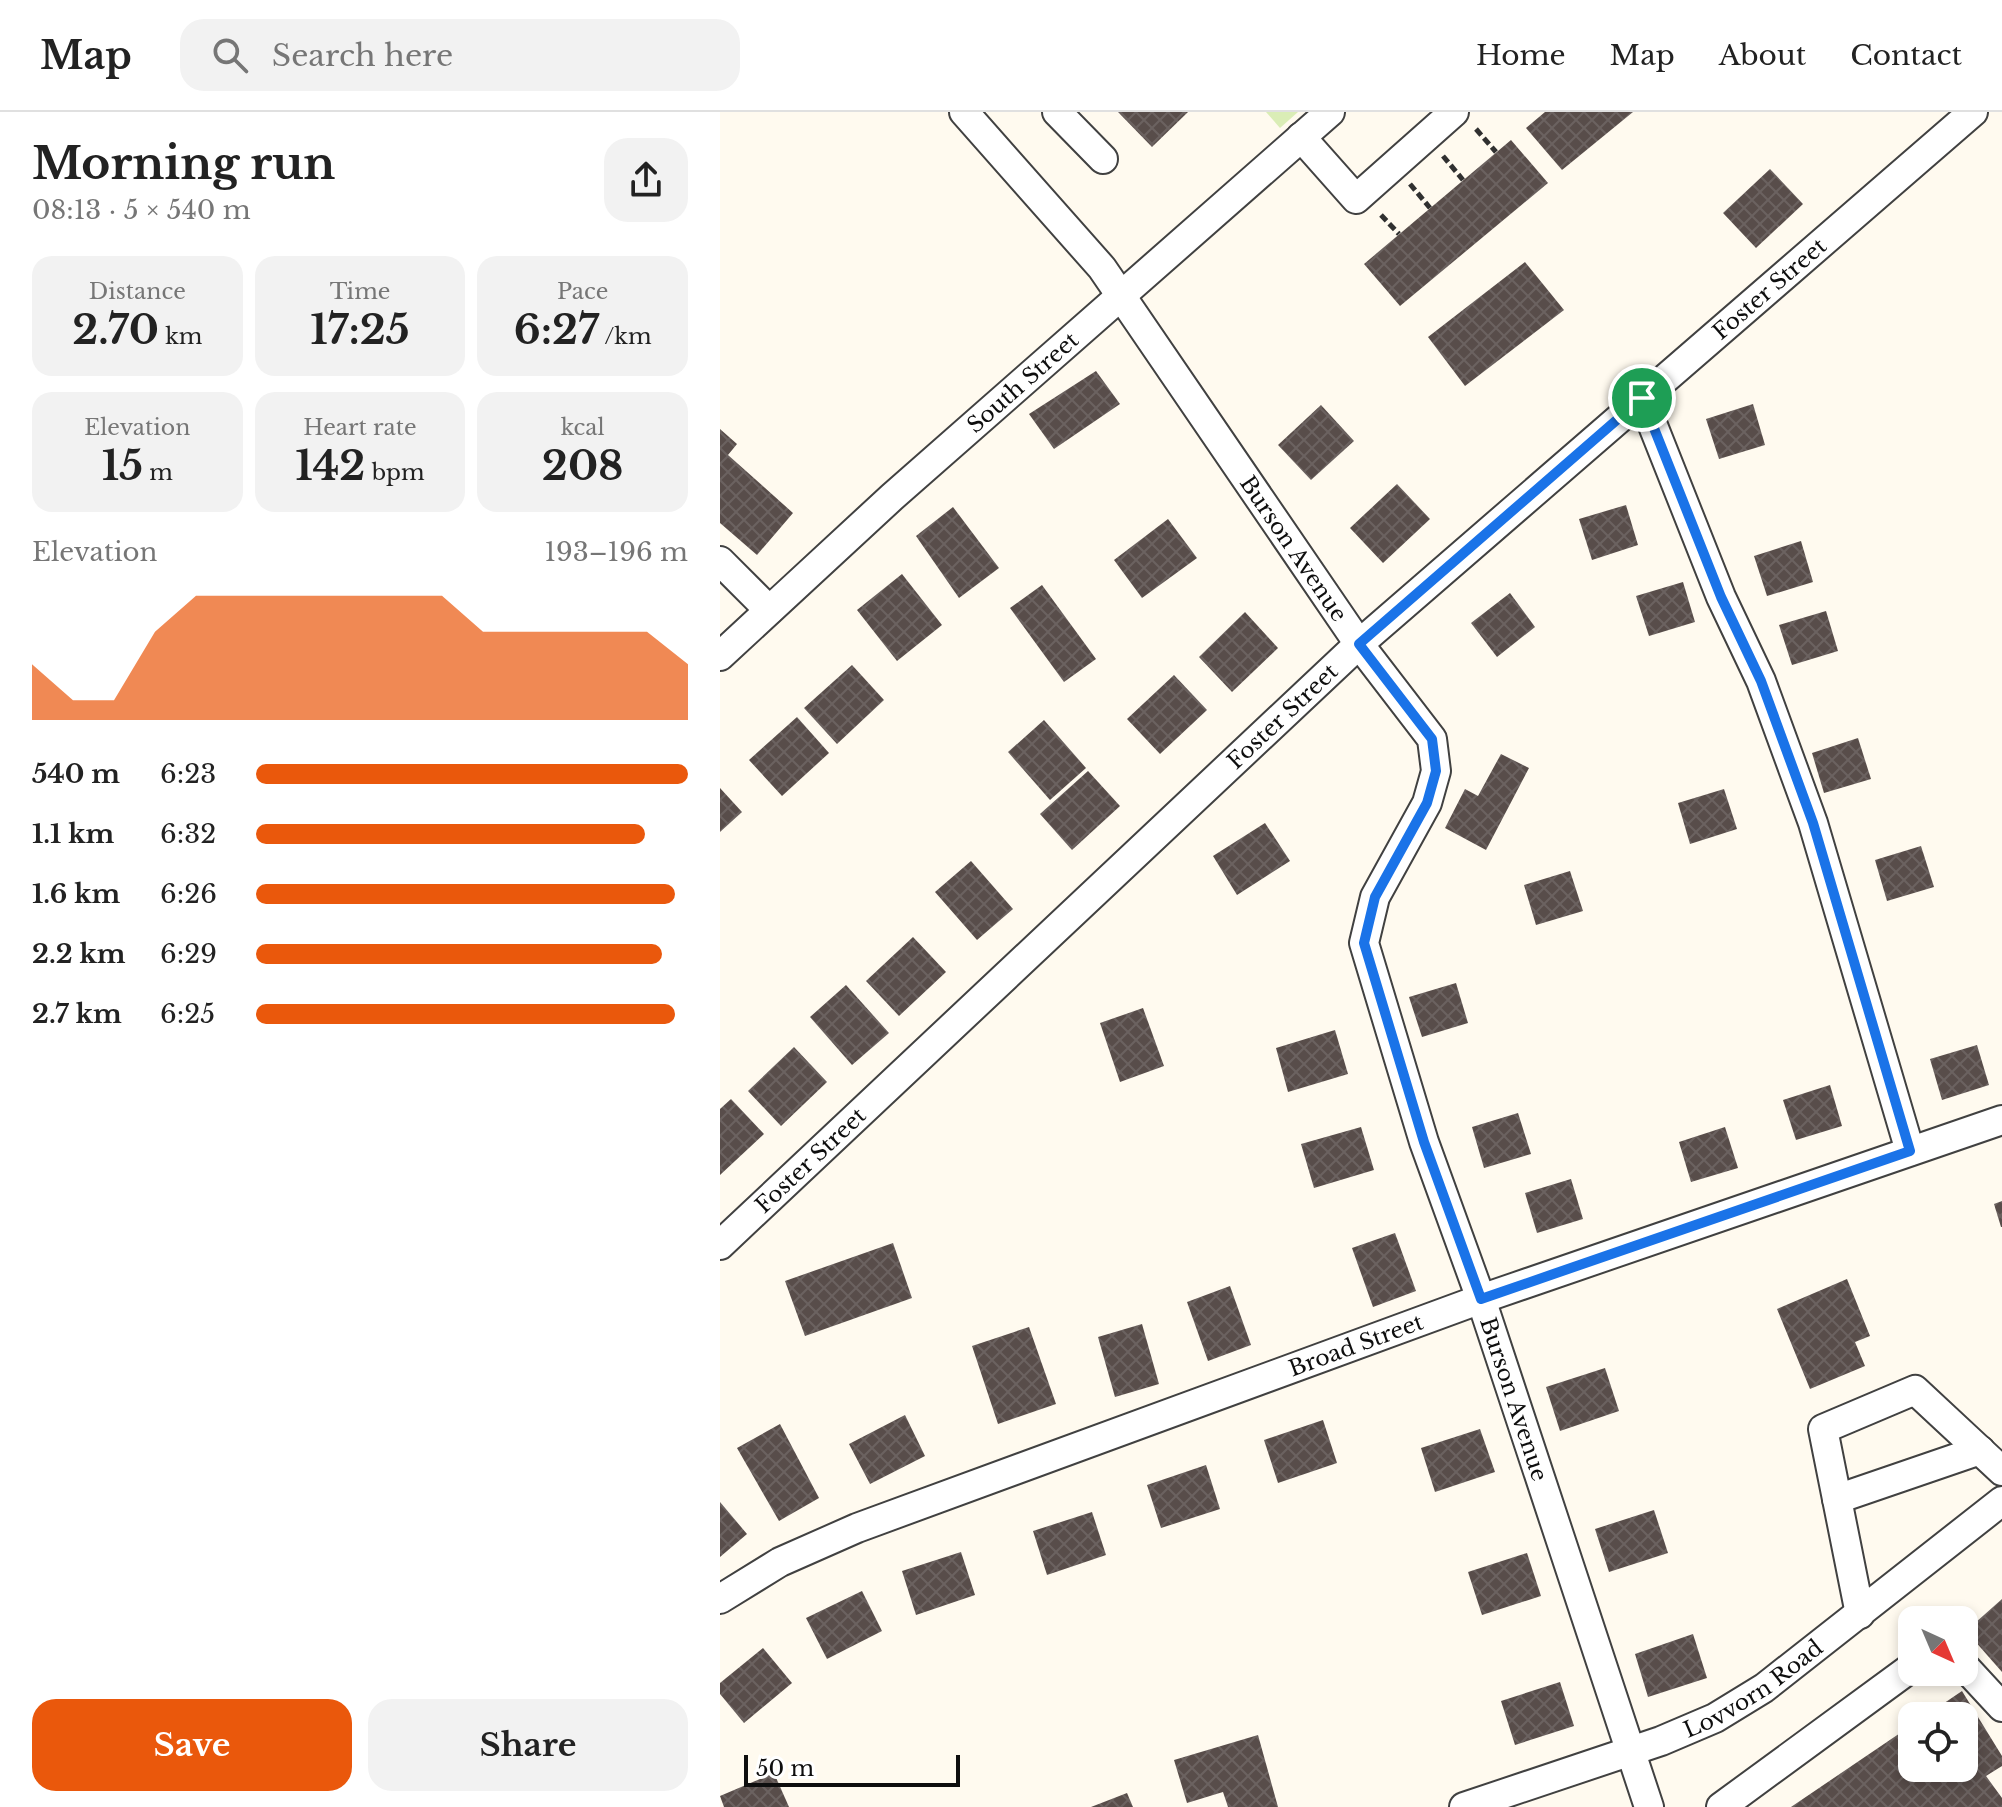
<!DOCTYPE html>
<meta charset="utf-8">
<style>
:root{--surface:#fff;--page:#f2f2f2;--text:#222;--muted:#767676;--line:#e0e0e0;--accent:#ea580c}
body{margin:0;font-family:"Libre Baskerville",serif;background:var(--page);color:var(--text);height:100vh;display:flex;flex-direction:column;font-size:30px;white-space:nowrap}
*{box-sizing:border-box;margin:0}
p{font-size:26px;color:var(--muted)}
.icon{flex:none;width:44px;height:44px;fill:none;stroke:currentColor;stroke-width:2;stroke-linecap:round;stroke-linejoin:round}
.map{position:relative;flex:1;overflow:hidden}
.drawer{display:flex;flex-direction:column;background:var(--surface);width:720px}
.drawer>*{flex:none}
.needle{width:52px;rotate:136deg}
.buttons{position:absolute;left:1178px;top:1494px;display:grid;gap:16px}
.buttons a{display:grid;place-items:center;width:80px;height:80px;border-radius:16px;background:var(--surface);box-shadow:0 4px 12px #0003;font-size:40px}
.scale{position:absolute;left:24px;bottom:20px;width:216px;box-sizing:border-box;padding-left:8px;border:4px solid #0e0e0e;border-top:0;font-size:22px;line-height:28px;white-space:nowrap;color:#0e0e0e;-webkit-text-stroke:6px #fff;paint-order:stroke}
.pin{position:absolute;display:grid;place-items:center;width:68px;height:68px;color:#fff;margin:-34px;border:4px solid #fff;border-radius:50%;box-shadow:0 2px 8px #0007}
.round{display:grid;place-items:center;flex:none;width:84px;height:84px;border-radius:24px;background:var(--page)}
.summary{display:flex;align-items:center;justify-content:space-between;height:136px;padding:0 32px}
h1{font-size:44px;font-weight:700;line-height:60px}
.metrics{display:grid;grid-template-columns:repeat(3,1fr);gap:12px;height:136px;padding:8px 32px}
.metrics div{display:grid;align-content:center;border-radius:20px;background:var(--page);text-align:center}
.metrics b{font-size:40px;font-weight:700}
.metrics small{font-size:22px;font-weight:400}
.metrics p{font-size:22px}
.chart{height:224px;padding:16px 32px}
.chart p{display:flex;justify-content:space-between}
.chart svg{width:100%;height:144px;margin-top:8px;fill:var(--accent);opacity:.7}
.cta{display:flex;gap:16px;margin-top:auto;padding:16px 32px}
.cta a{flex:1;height:92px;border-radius:24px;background:var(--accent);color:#fff;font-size:32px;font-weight:700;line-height:92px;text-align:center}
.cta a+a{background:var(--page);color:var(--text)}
ul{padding:0 32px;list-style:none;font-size:26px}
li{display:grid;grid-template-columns:128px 96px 1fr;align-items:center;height:60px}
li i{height:20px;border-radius:10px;background:var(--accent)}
header{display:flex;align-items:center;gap:48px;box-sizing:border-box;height:112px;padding:0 40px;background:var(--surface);border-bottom:2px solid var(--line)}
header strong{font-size:38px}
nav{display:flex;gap:44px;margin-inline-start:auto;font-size:28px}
.search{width:560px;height:72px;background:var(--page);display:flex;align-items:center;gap:20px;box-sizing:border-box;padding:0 28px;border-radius:24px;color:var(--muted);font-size:30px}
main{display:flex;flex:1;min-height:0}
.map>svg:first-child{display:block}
.park{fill:#daedb6}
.building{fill:url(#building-cross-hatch)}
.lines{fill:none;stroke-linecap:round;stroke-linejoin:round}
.minor-casing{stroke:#414141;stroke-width:32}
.path{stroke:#303030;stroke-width:5;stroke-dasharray:8 4;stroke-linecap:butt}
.minor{stroke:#fff;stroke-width:28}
.route-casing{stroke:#fff;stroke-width:16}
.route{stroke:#1a73e8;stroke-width:10}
.labels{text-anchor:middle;stroke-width:8;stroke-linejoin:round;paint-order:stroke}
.street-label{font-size:22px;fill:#0e0e0e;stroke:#fff}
</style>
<header>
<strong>Map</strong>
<div class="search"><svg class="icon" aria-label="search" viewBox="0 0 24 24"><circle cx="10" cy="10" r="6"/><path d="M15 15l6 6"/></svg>Search here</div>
<nav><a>Home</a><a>Map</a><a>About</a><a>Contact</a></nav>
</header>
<main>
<section class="drawer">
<div class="summary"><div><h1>Morning run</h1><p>08:13 · 5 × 540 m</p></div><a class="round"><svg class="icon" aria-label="share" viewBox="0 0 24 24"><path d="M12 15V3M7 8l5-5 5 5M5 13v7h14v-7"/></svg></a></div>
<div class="metrics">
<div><p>Distance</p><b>2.70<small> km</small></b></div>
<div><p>Time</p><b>17:25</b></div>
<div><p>Pace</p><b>6:27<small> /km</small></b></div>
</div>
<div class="metrics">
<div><p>Elevation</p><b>15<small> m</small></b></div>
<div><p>Heart rate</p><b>142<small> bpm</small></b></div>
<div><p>kcal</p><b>208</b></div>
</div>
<div class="chart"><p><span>Elevation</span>193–196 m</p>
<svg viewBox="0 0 160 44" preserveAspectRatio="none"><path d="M0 44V27L10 38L20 38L30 17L40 6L50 6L60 6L70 6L80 6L90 6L100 6L110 17L120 17L130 17L140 17L150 17L160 27V44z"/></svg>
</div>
<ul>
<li><b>540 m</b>6:23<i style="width:100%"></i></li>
<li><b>1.1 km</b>6:32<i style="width:90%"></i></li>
<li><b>1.6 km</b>6:26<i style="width:97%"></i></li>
<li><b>2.2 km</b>6:29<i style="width:94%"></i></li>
<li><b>2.7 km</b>6:25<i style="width:97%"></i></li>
</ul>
<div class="cta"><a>Save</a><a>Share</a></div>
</section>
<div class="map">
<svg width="1282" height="1695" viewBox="0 0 1282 1695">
<defs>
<pattern id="building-cross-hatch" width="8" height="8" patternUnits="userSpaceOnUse" patternTransform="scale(2)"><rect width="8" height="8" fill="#584d4a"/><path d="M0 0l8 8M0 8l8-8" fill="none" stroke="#6b6260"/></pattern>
</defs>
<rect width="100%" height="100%" fill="#fffaef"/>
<polygon class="park" points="546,0 578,0 560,16"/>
<g class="building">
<polygon points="398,0 468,0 432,35"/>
<polygon points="825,0 913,0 842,58 806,16"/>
<polygon points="791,28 828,71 680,194 644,152"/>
<polygon points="1050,57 1083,92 1036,136 1003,101"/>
<polygon points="805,150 844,198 745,274 708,225"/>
<polygon points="376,259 400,292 334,337 309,302"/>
<polygon points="1033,292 1045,333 999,347 986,307"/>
<polygon points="601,293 634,329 591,368 558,333"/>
<polygon points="0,317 17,332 8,343 73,401 37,443 0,411"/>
<polygon points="677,372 710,407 663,451 630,416"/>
<polygon points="906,393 918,433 872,448 859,407"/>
<polygon points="233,395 279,456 239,486 196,424"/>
<polygon points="448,407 477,446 422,486 394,448"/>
<polygon points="1081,429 1093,470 1047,484 1034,444"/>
<polygon points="182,462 222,513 177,549 137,498"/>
<polygon points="963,470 975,510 929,524 916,484"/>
<polygon points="322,473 376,547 344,570 290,496"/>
<polygon points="790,481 815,515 777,545 751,511"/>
<polygon points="1106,499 1118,539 1072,553 1059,513"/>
<polygon points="525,500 558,536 512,580 479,545"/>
<polygon points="132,553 164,588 117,632 84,596"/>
<polygon points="454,563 487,598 440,642 407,607"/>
<polygon points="77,605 109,641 62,684 29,648"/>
<polygon points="324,608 366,656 330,688 288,640"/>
<polygon points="1138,626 1151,667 1104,681 1092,641"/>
<polygon points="781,642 809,656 766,738 725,716 745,677 758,684"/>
<polygon points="368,659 400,694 352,738 320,702"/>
<polygon points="0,676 22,700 0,720"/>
<polygon points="1004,677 1017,717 970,732 958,691"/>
<polygon points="545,711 570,749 517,783 493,744"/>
<polygon points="1201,734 1214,775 1167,789 1155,748"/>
<polygon points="251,749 293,797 257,828 215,780"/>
<polygon points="850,759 863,799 816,813 804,773"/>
<polygon points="193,825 226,860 179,904 146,869"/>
<polygon points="736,871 748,911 702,925 689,885"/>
<polygon points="126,873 169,921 132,953 90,905"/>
<polygon points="423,896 444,954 400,970 380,911"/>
<polygon points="615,918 628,962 568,980 556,936"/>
<polygon points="1257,933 1269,973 1222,988 1210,947"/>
<polygon points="74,935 107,970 61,1014 28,979"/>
<polygon points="1110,973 1122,1014 1076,1028 1063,988"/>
<polygon points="11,987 44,1022 0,1063 0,997"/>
<polygon points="798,1001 811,1042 764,1056 752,1015"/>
<polygon points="641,1015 654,1058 594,1076 581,1032"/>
<polygon points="1005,1015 1018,1056 971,1070 959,1030"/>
<polygon points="851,1067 863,1107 817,1121 805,1081"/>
<polygon points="1282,1089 1282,1115 1281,1115 1274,1092"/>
<polygon points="675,1121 696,1179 653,1195 632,1136"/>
<polygon points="173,1131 192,1186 85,1224 65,1169"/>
<polygon points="1127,1167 1150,1224 1135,1230 1145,1254 1090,1277 1057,1197"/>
<polygon points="510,1174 531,1233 488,1249 467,1190"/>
<polygon points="422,1212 439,1272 395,1285 378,1225"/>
<polygon points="309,1215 336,1292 278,1312 252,1234"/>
<polygon points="885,1256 899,1299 840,1319 826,1275"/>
<polygon points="185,1303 205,1344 150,1372 129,1332"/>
<polygon points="603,1308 617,1351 558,1371 544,1328"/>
<polygon points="60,1312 99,1386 59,1409 17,1336"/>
<polygon points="760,1317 775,1360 715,1380 701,1336"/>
<polygon points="486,1353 500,1397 441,1416 427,1373"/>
<polygon points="0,1390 27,1422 0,1445"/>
<polygon points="934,1398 948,1441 889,1460 875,1417"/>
<polygon points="372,1400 386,1443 327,1463 313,1419"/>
<polygon points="241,1440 255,1483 196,1503 182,1459"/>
<polygon points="807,1441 821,1484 762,1503 748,1460"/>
<polygon points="142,1479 162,1519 107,1547 86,1506"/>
<polygon points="1282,1487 1282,1560 1246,1519"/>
<polygon points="973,1522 987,1566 928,1585 915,1542"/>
<polygon points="43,1536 72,1571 24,1611 0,1582 0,1571"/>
<polygon points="840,1570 854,1614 795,1633 781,1589"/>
<polygon points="1242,1579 1282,1644 1282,1654 1266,1664 1282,1686 1282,1695 1071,1695 1192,1613 1192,1656 1244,1656 1244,1604 1205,1604"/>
<polygon points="538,1623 558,1695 508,1695 503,1680 467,1691 454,1648"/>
<polygon points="54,1661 69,1695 4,1695 0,1684"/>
<polygon points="407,1681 413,1695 371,1695"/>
</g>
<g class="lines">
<defs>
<g id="minor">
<path id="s1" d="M244 0 382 156 639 532 712 627 716 659 707 691 655 785 644 831 704 1030 761 1187 929 1695"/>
<polyline points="337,0 383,47"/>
<polyline points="581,25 636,87 734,0"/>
<polyline points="922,286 1001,485 1041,569 1093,711 1190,1039"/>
<polyline points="0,449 49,498"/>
<path id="s2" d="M0 544 172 385 610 0"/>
<path id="s3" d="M0 1133 639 532 1253 0"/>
<polyline points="1117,1387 1260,1338"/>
<path id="s4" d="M0 1487 60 1450 137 1416 761 1187 1282 1008"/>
<polyline points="1140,1502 1103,1317 1195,1278 1282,1359"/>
<polyline points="1244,1554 1282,1595"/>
<path id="s5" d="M744 1695 941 1629 995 1606 1044 1576 1282 1389"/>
<polyline points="1001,1695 1192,1555"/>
</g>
</defs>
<use href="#minor" class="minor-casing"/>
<g class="path">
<polyline points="756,17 776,40"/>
<polyline points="723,44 743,68"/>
<polyline points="690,72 710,96"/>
<polyline points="661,103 679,122"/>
</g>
<use href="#minor" class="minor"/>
</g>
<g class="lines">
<defs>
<polygon id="route" points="922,286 1001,485 1041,569 1093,711 1190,1039 761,1187 704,1030 644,831 655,785 707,691 716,659 712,627 639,532"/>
</defs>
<use href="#route" class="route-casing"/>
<use href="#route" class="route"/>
</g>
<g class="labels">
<g class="street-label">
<text dy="8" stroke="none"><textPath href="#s3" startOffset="1420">Foster Street</textPath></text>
<text dy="8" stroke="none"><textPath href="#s2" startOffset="408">South Street</textPath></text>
<text dy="8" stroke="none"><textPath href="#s1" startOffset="548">Burson Avenue</textPath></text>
<text dy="8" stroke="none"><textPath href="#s3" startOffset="772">Foster Street</textPath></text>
<text dy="8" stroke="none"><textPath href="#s3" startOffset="124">Foster Street</textPath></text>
<text dy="8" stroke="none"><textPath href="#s4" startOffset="686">Broad Street</textPath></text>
<text dy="8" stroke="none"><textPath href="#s1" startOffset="1484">Burson Avenue</textPath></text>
<text dy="8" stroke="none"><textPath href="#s5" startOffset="314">Lovvorn Road</textPath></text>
</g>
</g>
</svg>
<div class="buttons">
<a><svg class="needle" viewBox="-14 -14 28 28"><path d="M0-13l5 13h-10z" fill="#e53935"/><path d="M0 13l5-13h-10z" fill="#767676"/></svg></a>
<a><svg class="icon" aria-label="locate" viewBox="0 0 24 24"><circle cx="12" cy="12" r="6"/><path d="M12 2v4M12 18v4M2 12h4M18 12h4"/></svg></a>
</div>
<div class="scale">50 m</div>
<div class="pin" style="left:922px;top:286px;background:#1e9e55"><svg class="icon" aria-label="arrive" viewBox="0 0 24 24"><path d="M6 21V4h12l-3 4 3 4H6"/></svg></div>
</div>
</main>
